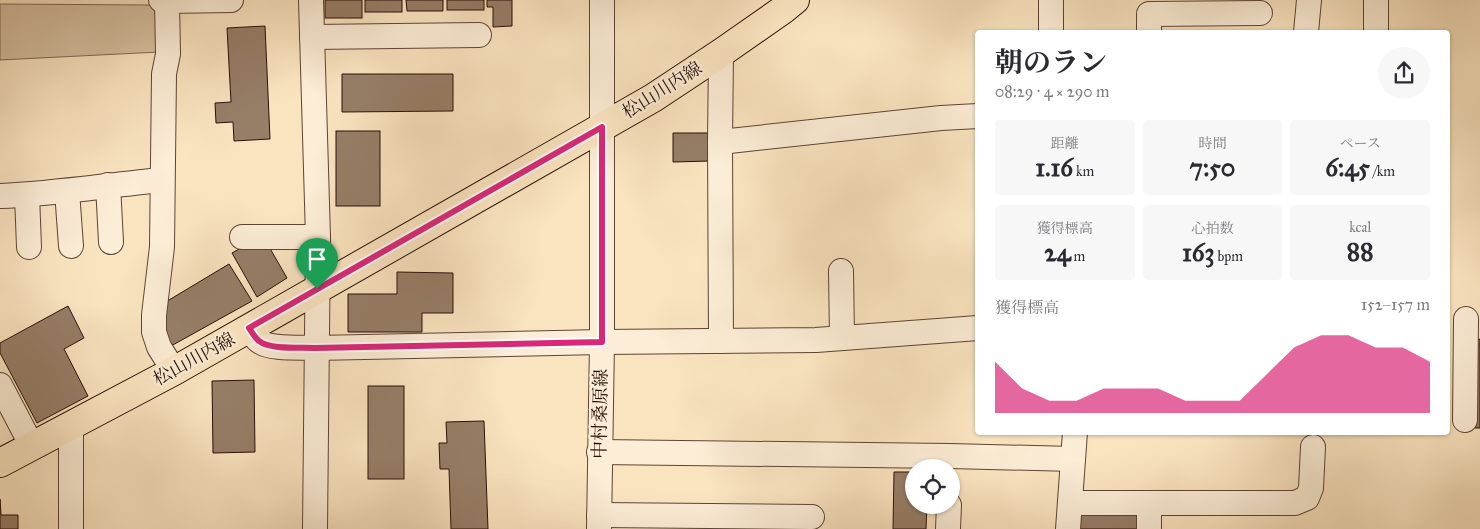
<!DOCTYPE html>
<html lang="ja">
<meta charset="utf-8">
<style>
:root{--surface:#fff;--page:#f7f7f7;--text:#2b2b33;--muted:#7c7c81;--accent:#db2777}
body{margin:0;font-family:"IM FELL Great Primer","Noto Serif JP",serif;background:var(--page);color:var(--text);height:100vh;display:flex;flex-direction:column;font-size:19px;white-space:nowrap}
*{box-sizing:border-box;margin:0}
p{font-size:16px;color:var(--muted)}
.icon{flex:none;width:28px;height:28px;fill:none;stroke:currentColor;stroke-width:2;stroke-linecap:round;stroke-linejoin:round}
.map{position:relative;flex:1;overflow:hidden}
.panel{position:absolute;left:975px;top:30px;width:475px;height:405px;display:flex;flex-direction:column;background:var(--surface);border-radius:5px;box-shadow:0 1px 4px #0004}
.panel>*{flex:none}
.controls{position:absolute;left:905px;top:459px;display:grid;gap:10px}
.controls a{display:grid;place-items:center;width:55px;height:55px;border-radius:50%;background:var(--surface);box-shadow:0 1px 4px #0004;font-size:25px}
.pin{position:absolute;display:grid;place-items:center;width:42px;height:42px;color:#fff;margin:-51px -21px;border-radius:50% 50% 50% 0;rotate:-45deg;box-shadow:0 0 5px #0007}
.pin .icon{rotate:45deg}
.round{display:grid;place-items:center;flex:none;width:52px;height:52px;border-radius:26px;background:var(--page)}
.head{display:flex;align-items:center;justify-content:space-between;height:85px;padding:0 20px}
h1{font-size:28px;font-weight:700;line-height:38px}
.figures{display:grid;grid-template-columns:repeat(3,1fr);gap:8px;height:85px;padding:5px 20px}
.figures div{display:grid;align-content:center;border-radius:5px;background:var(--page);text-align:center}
.figures b{font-size:25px;font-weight:700}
.figures small{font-size:14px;font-weight:400}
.figures p{font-size:14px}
.chart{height:140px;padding:10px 20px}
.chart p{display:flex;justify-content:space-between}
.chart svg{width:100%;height:90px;margin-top:5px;fill:var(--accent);opacity:.7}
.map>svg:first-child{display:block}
.green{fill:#d6c0a0;stroke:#806853}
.building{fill:#967e67;stroke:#290f06}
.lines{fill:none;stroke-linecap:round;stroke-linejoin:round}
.minor-casing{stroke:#5d4434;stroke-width:26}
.major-casing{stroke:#290f06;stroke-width:30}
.minor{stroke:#fcedd6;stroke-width:24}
.major{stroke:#fae4c0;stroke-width:28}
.route-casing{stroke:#fff;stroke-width:10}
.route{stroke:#db2777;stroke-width:6}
.labels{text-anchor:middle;stroke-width:4.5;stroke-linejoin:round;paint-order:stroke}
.street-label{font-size:18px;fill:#290f06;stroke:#fcedd6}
</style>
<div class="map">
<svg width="1480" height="529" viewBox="0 0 1480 529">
<rect width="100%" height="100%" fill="#fae4c0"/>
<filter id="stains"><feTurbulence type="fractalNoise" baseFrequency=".004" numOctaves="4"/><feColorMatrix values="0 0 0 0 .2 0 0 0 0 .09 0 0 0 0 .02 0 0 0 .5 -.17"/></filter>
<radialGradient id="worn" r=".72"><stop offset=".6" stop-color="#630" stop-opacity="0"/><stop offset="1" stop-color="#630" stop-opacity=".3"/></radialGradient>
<polygon class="green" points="0,4 153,5 159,10 159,52 0,60"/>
<g class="building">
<rect x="325" y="0" width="37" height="18"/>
<rect x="365" y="0" width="37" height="12"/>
<polygon points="406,0 443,0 443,11 407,11"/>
<rect x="447" y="0" width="37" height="10"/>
<polygon points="487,0 512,0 512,26 493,27 493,7 487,7"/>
<polygon points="265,26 270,139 234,141 233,122 216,123 215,103 231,102 227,28"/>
<polygon points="342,74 453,74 453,111 342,112"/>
<rect x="336" y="131" width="44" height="75"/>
<polygon points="673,133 711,133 711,161 673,162"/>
<polygon points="246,245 268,245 287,278 257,297 232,253"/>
<polygon points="229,264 252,301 171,346 162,331 164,303"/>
<polygon points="397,272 453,273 453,313 422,313 422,332 348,332 348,294 397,294"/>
<polygon points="68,306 84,338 64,349 88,396 37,423 0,353 0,343"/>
<polygon points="1480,339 1480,428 1475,428 1473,346 1478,346 1477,340"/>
<polygon points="254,380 255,452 213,453 212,381"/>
<rect x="368" y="386" width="36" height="93"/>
<polygon points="484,421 488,529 451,529 449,469 440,469 439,443 447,443 446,422"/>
<polygon points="894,472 914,472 914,505 927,505 926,529 893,529"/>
<polygon points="0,499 1,515 18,515 18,529 0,529"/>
<polygon points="1139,514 1139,529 1078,529 1078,515"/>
</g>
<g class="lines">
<defs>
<g id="minor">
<polyline points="161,0 167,1 231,0"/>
<polyline points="311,0 318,237 315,529"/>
<polyline points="1051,0 1051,32"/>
<polyline points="167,1 168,54 164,74 162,247 154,315 154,332 159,347 174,371"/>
<polyline points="1149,32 1149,14 1260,13"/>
<polyline points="1306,32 1309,0"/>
<polyline points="1376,32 1376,0"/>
<polyline points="312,37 479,35"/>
<polyline points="721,53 720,142 721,341"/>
<polyline points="720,142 941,118 978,116"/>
<polyline points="108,185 111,242"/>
<polyline points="67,191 71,246"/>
<polyline points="27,195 29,247"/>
<path d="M0 196C54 194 108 185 162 180"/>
<polyline points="242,237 318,237"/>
<polyline points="841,271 842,338"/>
<path d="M249 328C252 332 255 338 259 341 270 350 302 347 316 348L602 342 816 340 978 328"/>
<polyline points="0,385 32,446"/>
<polyline points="1465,420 1466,319"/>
<polyline points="599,452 950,456 1073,459"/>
<polyline points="1070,503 1295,503 1307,498 1311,488 1313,447"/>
<polyline points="1149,503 1149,529"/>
<polyline points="599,515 812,517"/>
<polyline points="71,529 71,425"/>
<polyline points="599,529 602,342 602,0"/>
<polyline points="948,529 949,505"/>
<polyline points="1068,529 1075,432"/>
</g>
<polyline id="major" points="0,463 174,371 653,98 721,53 784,9 795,0"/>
</defs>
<use href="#minor" class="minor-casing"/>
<use href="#major" class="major-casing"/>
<use href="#minor" class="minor"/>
<use href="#major" class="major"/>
</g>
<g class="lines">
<defs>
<path id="route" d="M602 127V342L316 348C302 347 270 350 259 341 255 338 252 332 249 328Z"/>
</defs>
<use href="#route" class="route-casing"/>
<use href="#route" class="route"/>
</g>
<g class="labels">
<g class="street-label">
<text transform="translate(662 90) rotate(-32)" y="6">松山川内線</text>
<text transform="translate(194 359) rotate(-29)" y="6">松山川内線</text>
<text transform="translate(600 414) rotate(-89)" y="6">中村桑原線</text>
</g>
</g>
<rect width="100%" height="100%" filter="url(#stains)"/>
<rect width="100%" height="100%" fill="url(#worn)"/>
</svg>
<div class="controls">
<a><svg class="icon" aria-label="locate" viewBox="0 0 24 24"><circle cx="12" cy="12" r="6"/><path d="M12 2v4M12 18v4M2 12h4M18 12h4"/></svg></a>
</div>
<div class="pin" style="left:317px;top:289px;background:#1e9e55"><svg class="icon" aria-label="arrive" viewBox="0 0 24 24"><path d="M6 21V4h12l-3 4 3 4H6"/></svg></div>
<section class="panel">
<div class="head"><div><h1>朝のラン</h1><p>08:29 · 4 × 290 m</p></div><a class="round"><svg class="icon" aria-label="share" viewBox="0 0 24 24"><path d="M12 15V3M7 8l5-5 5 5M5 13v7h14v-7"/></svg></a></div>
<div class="figures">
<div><p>距離</p><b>1.16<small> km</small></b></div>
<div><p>時間</p><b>7:50</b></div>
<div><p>ペース</p><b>6:45<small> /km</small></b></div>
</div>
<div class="figures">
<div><p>獲得標高</p><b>24<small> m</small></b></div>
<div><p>心拍数</p><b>163<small> bpm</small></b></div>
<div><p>kcal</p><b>88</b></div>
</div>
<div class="chart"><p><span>獲得標高</span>152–157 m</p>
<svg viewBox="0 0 160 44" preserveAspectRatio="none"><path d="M0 44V19L10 32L20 38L30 38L40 32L50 32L60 32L70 38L80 38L90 38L100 25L110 12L120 6L130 6L140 12L150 12L160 19V44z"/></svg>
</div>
</section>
</div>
